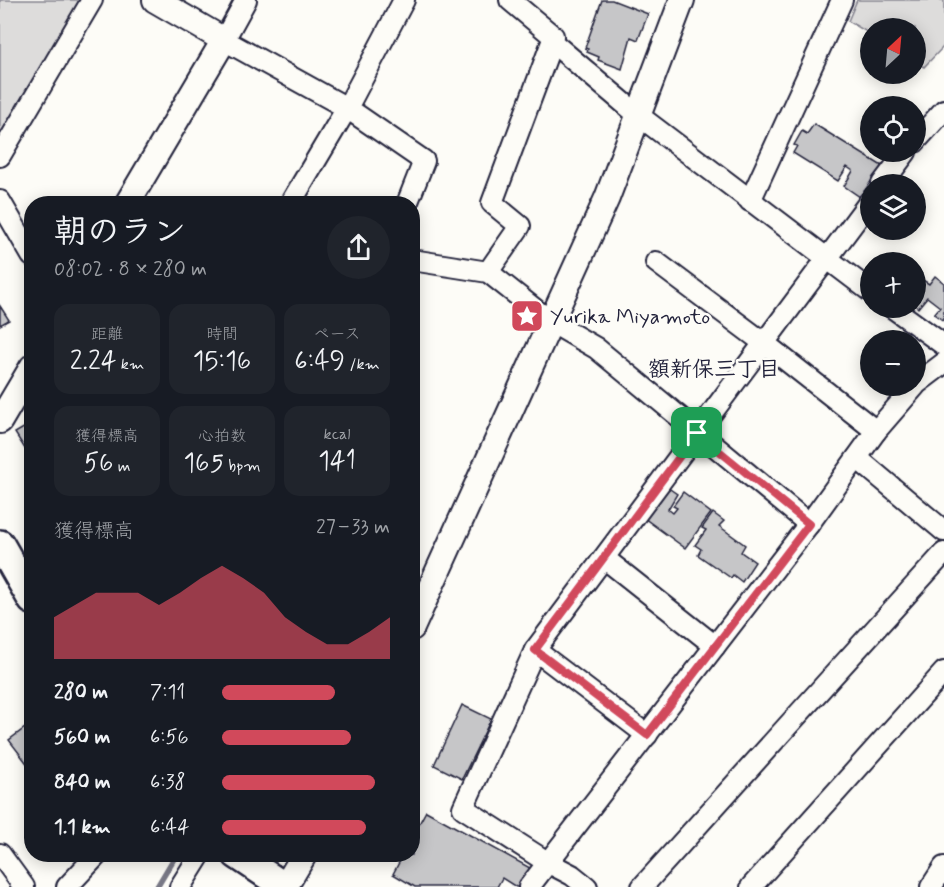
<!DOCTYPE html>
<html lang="ja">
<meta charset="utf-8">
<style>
:root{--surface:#171b24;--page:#20242c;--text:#f1f3f6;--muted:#9ea1a6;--accent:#d1495b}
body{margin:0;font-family:Mynerve,"Klee One",sans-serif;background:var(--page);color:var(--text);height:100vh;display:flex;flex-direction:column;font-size:22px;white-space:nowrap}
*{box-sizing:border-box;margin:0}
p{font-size:20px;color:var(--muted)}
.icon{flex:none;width:33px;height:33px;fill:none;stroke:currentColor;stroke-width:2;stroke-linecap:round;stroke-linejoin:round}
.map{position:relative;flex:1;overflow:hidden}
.drawer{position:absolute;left:24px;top:196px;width:396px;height:666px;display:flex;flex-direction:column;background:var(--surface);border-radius:24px;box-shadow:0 3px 15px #0003}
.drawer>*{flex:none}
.needle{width:39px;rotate:26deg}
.controls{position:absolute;left:860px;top:18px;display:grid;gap:12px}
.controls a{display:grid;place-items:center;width:66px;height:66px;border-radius:50%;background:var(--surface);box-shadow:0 3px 15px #0003;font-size:30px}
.pin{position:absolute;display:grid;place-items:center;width:51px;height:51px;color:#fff;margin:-26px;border-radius:12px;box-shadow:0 3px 9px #0006}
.round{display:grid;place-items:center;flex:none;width:63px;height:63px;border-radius:32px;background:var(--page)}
.headline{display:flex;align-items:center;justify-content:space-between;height:102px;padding:0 30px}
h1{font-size:33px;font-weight:600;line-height:45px}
.metrics{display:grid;grid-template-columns:repeat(3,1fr);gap:9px;height:102px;padding:6px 30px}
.metrics div{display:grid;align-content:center;border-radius:15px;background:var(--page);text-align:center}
.metrics b{font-size:26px;font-weight:600}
.metrics small{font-size:16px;font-weight:400}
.metrics p{font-size:16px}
.chart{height:168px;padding:12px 30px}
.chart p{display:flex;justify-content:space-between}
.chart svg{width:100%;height:108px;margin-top:6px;fill:var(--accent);opacity:.7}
ul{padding:0 30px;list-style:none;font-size:20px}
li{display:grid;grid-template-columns:96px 72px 1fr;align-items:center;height:45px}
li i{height:15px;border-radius:8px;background:var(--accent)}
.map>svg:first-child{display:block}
.green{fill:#dddcdb;stroke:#807f8b;stroke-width:1.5}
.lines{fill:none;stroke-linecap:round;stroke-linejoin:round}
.stream{stroke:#787885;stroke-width:6}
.building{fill:#c6c6c8;stroke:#22223b;stroke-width:1.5}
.minor-casing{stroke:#22223b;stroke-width:24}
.tertiary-casing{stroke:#22223b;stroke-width:28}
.secondary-casing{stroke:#22223b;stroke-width:32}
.minor{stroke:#fdfcf7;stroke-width:20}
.tertiary{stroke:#fdfcf7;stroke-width:24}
.secondary{stroke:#fdfcf7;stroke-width:27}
.route-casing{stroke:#fff;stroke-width:12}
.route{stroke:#d1495b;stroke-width:8}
.labels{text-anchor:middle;stroke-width:5;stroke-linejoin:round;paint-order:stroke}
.poi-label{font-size:21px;fill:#22223b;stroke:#fdfcf7;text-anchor:start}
.neighbourhood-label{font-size:22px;font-weight:bold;fill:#22223b;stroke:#fdfcf7}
</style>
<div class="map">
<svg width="944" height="887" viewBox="0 0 944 887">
<rect width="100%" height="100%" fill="#fdfcf7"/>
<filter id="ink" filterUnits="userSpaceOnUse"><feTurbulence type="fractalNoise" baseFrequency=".0167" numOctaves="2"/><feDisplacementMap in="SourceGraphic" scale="12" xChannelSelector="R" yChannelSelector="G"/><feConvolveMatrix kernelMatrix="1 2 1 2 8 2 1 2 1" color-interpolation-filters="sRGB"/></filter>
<g filter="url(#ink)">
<g class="green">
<polygon points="0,0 92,0 0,156"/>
<polygon points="857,0 944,0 944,46 924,67 915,62 915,28 870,28 870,34 848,21"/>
</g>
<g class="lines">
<polyline class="stream" points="157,887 176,855"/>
</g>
<g class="building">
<polygon points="602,0 612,0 648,14 638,40 631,37 622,69 598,60 599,57 587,52 588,49 585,48"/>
<polygon points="814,124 882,166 860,197 844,186 853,171 847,167 838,181 793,153 797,146 794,145 802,131 807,134"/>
<polygon points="915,275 929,284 935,276 944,283 944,321 934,314 940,307 927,297 918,308 915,305"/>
<polygon points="0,306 9,320 0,325"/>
<polygon points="32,423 32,460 15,433"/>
<polygon points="667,487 677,494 668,509 673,513 677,508 673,506 683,492 711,513 685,548 644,518"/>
<polygon points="713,513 724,521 719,526 745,545 741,552 755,562 742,582 733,575 731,578 698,555 701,549 695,545 706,530 702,528"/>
<polygon points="462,705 491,719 462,779 434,765"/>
<polygon points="29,725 32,728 32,770 9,740"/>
<polygon points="426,811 530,868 521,887 516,887 502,878 497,887 415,887 393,874 403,855 412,855 412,837"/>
</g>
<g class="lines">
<defs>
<g id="minor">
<polyline points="246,0 224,40 347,108 424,161 407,204"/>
<polyline points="510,0 553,36 552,42 638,115 870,291"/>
<polyline points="915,142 944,110"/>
<polyline points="0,156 92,0"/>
<polyline points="882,184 906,152"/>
<polyline points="0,201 32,256"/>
<polyline points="750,201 842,0"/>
<polyline points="290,204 347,108 404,0"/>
<polyline points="412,260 488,272 551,322 596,348 809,524"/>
<polyline points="656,262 764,343 876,431"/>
<polyline points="488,272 520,226 492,203 552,42"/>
<polyline points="893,308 944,345"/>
<polyline points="915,385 944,363"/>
<polyline points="857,458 944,531"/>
<polyline points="604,558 715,646 809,524 876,431 915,386"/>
<polyline points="535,650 647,735"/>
<polyline points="0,854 24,887"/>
<polyline points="67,887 97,855"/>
<polyline points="180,887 200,855"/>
<polyline points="529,887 715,646"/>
<polyline points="587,887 572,875 547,862 463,808 535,650 870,201"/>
<polyline points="642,887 944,553"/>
<polyline points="751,887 944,672"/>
<polyline points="931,887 944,867"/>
</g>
<g id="tertiary">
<polyline points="127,204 224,40 155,0"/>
<polyline points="0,421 32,367"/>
<polyline points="412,628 607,198 682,0"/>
<polyline points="285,887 304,855"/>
</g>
<g id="secondary">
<polyline points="0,544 32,600"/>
<polyline points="237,855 285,887"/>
</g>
</defs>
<use href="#minor" class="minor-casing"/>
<use href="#tertiary" class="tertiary-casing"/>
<use href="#secondary" class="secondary-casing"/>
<use href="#minor" class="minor"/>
<use href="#tertiary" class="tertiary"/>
<use href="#secondary" class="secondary"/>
</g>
</g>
<g class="lines" filter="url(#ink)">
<defs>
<polygon id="route" points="697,433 809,524 647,735 535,650"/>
</defs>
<use href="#route" class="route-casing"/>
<use href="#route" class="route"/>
</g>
<defs>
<symbol id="sight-square" viewBox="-11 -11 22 22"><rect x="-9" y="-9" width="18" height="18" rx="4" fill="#d1495b" stroke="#fdfcf7"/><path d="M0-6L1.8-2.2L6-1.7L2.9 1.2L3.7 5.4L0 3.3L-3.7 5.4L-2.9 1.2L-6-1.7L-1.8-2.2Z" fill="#fff"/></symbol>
</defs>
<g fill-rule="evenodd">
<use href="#sight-square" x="508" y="297" width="38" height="38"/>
</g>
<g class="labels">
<g class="poi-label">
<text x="550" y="323">Yurika Miyamoto</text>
</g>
<g class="neighbourhood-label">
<text x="714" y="376">額新保三丁目</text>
</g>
</g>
</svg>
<div class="controls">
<a><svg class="needle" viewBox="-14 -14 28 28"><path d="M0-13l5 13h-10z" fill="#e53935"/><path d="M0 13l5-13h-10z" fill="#9ea1a6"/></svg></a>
<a><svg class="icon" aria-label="locate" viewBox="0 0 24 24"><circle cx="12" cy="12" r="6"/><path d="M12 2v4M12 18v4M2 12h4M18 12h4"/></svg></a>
<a><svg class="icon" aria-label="layers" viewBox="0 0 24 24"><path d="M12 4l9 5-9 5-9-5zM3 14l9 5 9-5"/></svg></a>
<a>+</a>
<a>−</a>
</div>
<div class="pin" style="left:697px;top:433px;background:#1e9e55"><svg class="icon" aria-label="arrive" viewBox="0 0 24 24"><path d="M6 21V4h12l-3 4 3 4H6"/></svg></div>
<section class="drawer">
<div class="headline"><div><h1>朝のラン</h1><p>08:02 · 8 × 280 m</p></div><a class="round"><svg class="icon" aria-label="share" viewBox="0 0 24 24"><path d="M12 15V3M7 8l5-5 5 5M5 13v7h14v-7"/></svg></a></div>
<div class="metrics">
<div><p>距離</p><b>2.24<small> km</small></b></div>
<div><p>時間</p><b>15:16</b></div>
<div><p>ペース</p><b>6:49<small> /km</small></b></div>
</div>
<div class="metrics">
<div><p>獲得標高</p><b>56<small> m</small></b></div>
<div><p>心拍数</p><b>165<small> bpm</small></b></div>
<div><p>kcal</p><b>141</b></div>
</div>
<div class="chart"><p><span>獲得標高</span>27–33 m</p>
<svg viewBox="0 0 160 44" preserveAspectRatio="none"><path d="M0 44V27L10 22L20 17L30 17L40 17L50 22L60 17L70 11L80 6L90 11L100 17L110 27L120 33L130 38L140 38L150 33L160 27V44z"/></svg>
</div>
<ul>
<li><b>280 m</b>7:11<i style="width:67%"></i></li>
<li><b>560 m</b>6:56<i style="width:77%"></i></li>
<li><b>840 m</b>6:38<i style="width:91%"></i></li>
<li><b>1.1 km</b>6:44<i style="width:86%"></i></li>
</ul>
</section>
</div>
